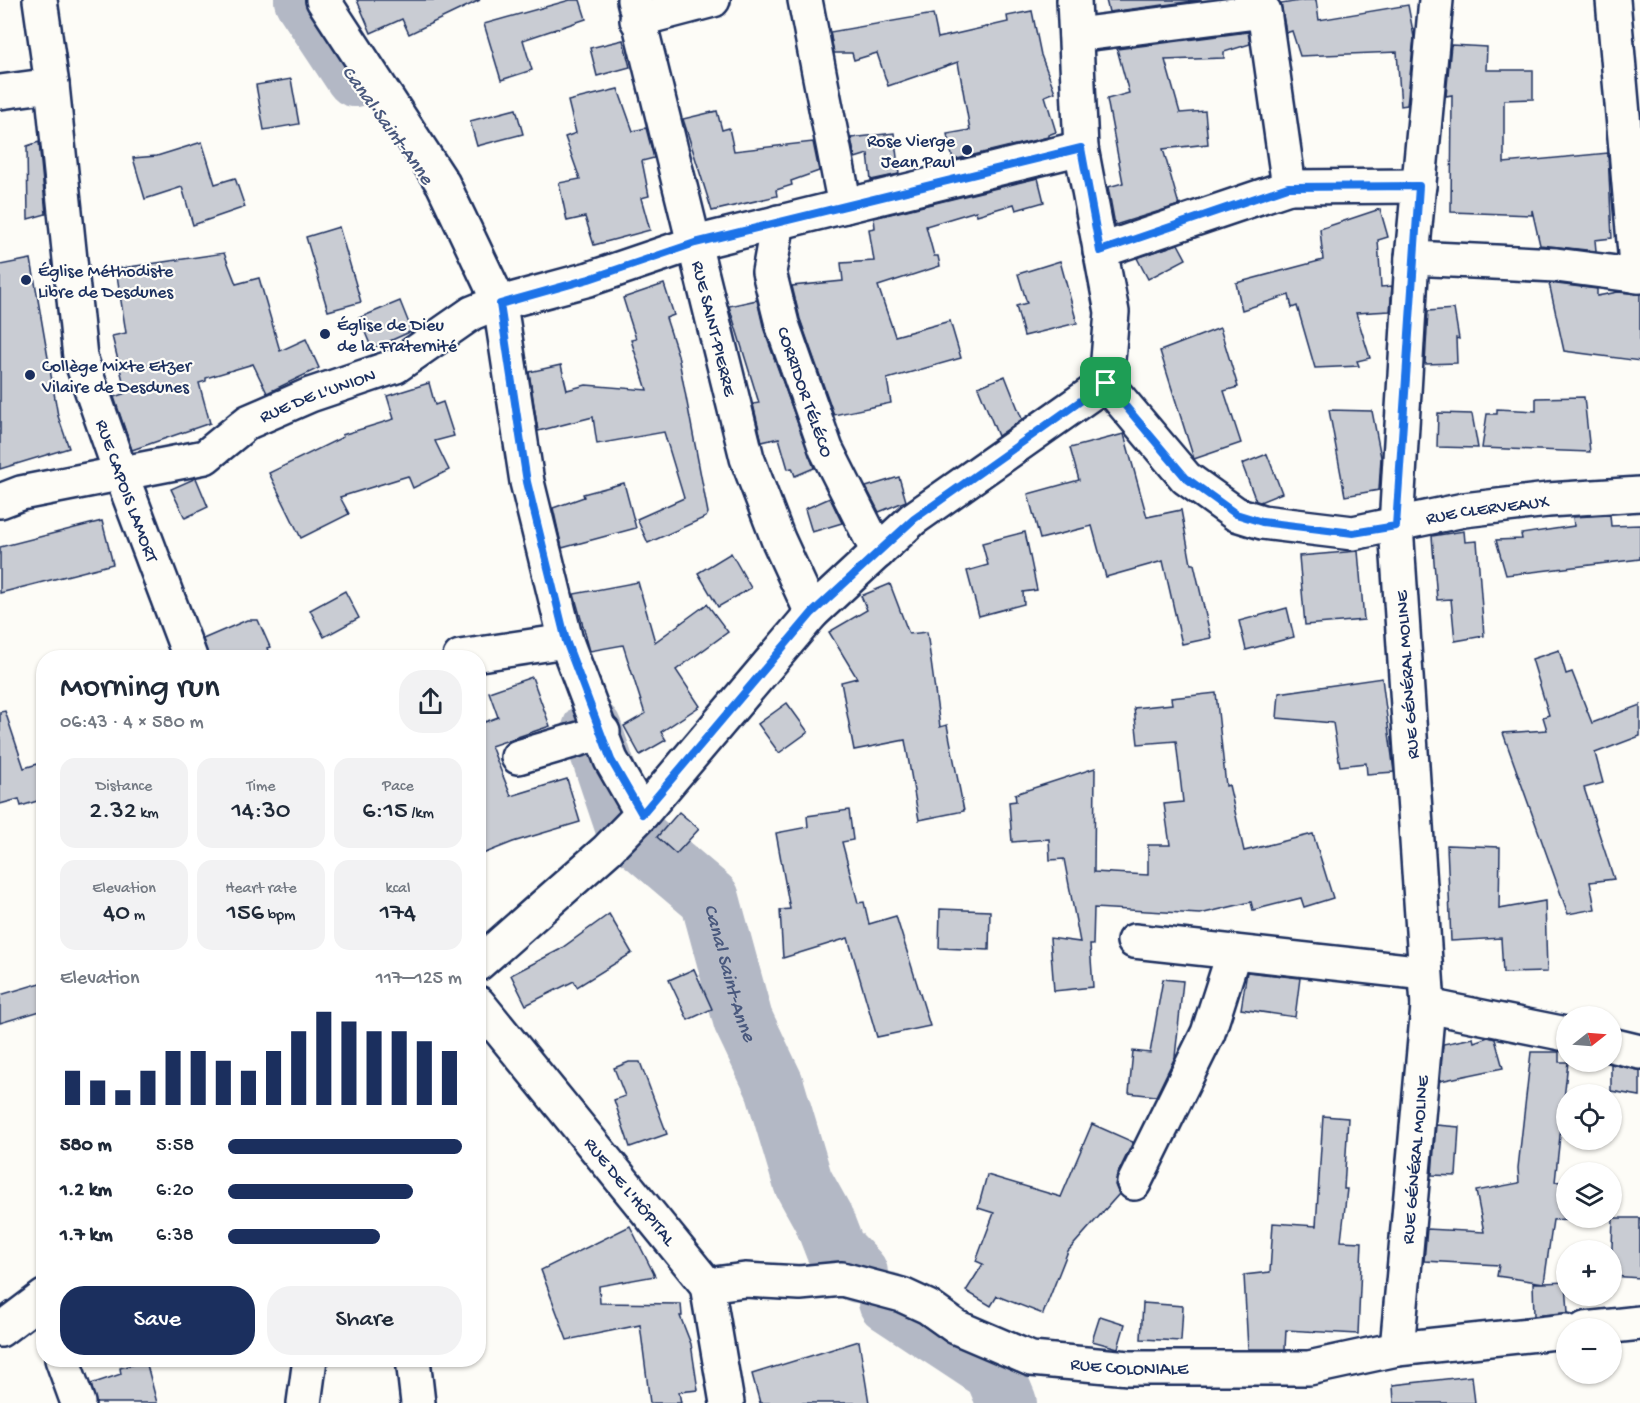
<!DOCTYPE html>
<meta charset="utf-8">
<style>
:root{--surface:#fff;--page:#f2f2f3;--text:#1f2937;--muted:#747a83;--accent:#1b2f5e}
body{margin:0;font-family:"Gochi Hand",sans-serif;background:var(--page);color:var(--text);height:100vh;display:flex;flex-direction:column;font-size:22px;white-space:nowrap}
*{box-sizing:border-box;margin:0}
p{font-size:20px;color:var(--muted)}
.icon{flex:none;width:33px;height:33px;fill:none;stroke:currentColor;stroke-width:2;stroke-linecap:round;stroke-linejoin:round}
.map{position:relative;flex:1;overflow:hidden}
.drawer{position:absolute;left:36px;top:650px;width:450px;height:717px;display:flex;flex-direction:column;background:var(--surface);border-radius:24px;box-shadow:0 2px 4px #0004}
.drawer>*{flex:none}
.needle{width:39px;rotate:73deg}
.controls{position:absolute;left:1556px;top:1006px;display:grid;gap:12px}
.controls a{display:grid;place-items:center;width:66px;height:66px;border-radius:50%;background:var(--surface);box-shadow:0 2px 4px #0004;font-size:30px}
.pin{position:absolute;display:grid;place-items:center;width:51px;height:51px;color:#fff;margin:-26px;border-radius:12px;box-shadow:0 3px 9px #0006}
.round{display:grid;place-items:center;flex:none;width:63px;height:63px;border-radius:24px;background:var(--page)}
.overview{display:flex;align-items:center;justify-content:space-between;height:102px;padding:0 24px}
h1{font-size:33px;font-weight:600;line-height:45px}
.stats{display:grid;grid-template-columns:repeat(3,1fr);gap:9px;height:102px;padding:6px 24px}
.stats div{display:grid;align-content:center;border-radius:15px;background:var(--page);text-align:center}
.stats b{font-size:26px;font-weight:600}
.stats small{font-size:16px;font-weight:400}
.stats p{font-size:16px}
.chart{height:168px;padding:12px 24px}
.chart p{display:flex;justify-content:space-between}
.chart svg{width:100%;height:108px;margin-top:6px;stroke:var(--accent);stroke-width:6}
.cta{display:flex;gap:12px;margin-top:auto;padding:12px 24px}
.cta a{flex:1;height:69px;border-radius:24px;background:var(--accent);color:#fff;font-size:24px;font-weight:600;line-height:69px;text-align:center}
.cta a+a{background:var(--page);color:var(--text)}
ul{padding:0 24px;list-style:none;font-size:20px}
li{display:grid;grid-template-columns:96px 72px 1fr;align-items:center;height:45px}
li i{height:15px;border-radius:8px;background:var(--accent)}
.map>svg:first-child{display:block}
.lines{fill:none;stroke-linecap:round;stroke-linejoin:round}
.river{stroke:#b3b8c5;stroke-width:60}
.building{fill:#c9ccd3;stroke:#1b2f5e;stroke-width:1.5}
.minor-casing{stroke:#1b2f5e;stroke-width:38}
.minor{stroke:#fdfcf7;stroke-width:33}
.route-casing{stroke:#fff;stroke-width:12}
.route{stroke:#1a73e8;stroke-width:8}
.poi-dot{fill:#1b2f5e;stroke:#fdfcf7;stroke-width:2}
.labels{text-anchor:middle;stroke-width:4.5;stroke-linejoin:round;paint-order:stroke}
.poi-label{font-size:18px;fill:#1b2f5e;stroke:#fdfcf7;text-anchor:start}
.street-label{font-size:18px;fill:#1b2f5e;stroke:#fdfcf7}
.water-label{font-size:20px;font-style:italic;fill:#49587d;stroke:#fdfcf7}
</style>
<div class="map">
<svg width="1640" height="1403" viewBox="0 0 1640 1403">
<rect width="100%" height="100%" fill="#fdfcf7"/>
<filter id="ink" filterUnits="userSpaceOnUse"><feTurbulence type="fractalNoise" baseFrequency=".0167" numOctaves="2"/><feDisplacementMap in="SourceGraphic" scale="12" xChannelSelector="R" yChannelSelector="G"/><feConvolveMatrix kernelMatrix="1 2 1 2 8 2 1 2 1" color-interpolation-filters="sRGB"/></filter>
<g filter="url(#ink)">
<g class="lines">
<g class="river">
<polyline points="304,0 355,77"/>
<path id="s1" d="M592 729 625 827 710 899 743 1020 774 1085 803 1182 823 1218 835 1249 858 1273"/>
<polyline points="888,1302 994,1372 1007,1403"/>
</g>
</g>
<g class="building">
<polygon points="357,0 480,0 409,34 402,19 371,33"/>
<polygon points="570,0 580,0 586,19 523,40 532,70 501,80 484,24"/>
<polygon points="1106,0 1202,0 1109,12"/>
<polygon points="1305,0 1316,0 1319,20 1408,5 1414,37 1407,105 1401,106 1397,52 1300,56 1292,31 1286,33 1281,4"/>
<polygon points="1032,11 1041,55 1055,92 1045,96 1056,132 1048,135 1048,137 953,160 947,134 970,130 958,62 888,86 877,53 854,60 852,53 834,53 830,32 933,14 938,38 1008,22 1007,16"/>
<polygon points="1248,32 1250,44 1224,52 1224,58 1165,60 1180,113 1205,111 1208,144 1163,149 1179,205 1115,225 1108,187 1123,183 1107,99 1129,93 1117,49"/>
<polygon points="623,40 630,67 597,76 590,48"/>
<polygon points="1451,45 1487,47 1486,70 1533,70 1533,99 1504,100 1504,163 1608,153 1612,238 1595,240 1596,251 1540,245 1532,210 1532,215 1451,212 1452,95 1446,96"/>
<polygon points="291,79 299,124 264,130 256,85"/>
<polygon points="618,89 633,131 646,128 654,158 642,161 649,196 641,198 650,230 594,245 585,217 567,221 559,183 580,179 565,137 576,133 568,101"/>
<polygon points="516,109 523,134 477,146 470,121"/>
<polygon points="717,111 722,130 729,128 734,151 813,142 819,171 791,181 792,185 776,190 777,196 712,211 683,119"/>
<polygon points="894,133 899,174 871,180 868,154 855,158 851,138"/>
<polygon points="39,142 46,214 28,219 27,146"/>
<polygon points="202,142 215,184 235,178 245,207 193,225 182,187 145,199 133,158 157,156"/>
<polygon points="1038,178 1044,202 1016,210 1014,204 977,215 976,211 926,226 934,256 938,256 940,266 878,286 895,336 950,321 961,358 887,379 891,403 834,415 800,319 792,286 843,281 841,263 874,261 869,229 875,228 874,218"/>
<polygon points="1380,209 1388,237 1378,240 1381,287 1392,286 1390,311 1356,313 1370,358 1357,361 1359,366 1315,368 1297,306 1292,308 1289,295 1242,310 1236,283 1323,260 1320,229"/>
<polygon points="339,227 361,302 328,311 306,237"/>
<polygon points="1178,244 1186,259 1148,279 1137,258"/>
<polygon points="224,253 236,284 259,278 280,351 306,339 319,368 267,393 253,364 206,378 206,381 199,383 210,423 132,450 114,397 126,393 112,336 126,333 116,269"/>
<polygon points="31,259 58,416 69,448 0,469 0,265"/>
<polygon points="1060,261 1077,323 1024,336 1016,306 1027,303 1018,274"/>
<polygon points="1549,283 1597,289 1597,296 1618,292 1640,294 1640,361 1564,351"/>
<polygon points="664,284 674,315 666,318 678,355 708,513 706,517 648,543 637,519 684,498 664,432 597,444 593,417 538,431 529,372 561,365 567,390 586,385 647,390 631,340 636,339 623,298"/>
<polygon points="757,300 764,330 814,468 795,476 792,468 788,469 779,438 762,442 753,404 759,403 729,306"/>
<polygon points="400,301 412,331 372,349 359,318"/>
<polygon points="1454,309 1459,339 1456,338 1457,363 1425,364 1428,311"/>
<polygon points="1220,328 1238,387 1224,391 1241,443 1194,459 1160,351"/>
<polygon points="1005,376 1022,419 998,436 978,387"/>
<polygon points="429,383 435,405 443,402 454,436 435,441 449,470 413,488 408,476 340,497 349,514 301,538 269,473 343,437 342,435 394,419 387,396"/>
<polygon points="1584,397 1590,452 1482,448 1487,414 1497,414 1497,409 1536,411 1536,398"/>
<polygon points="1329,410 1372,411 1381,457 1379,490 1345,496"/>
<polygon points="1438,413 1472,414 1478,448 1437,447"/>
<polygon points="1124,434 1147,517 1181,510 1191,564 1194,564 1211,638 1182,644 1163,561 1106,577 1092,526 1040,539 1028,494 1079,480 1070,448"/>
<polygon points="1267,454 1282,493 1260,502 1256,501 1242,464"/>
<polygon points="899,477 906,501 879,512 866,487"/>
<polygon points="196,478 208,507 185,518 171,489"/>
<polygon points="624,483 636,528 562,548 553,508 584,497 583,494"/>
<polygon points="830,498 842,523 812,532 805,509"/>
<polygon points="1610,515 1611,526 1640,525 1640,559 1506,575 1496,540 1522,539 1521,534 1574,526 1573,517"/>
<polygon points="102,521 113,564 0,593 0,547"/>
<polygon points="1464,531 1465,542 1477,541 1484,636 1455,641 1451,599 1437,600 1432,536"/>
<polygon points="1025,532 1037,590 1023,592 1024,604 979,616 967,571 988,565 982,543"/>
<polygon points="1358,551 1364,620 1305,625 1299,556"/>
<polygon points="731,553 751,588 718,607 698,573"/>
<polygon points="638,582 655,642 707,604 728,632 676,670 700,706 661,732 666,740 640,755 624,726 645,714 623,645 590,651 574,594"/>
<polygon points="890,584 909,634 927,632 940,727 947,725 964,811 919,820 905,740 854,750 841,682 857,678 829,632 867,610 861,596"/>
<polygon points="345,591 359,618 324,637 310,610"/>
<polygon points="1287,608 1294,637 1246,650 1239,621"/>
<polygon points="247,620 258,620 270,647 267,648 270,657 208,657 203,639"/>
<polygon points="1559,650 1566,674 1572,672 1592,723 1640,705 1640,736 1595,753 1603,783 1584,788 1614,879 1590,882 1595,909 1568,914 1503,733 1547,730 1543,717 1549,715 1532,659"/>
<polygon points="532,677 550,726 491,746 511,796 567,779 580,822 513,842 478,856 478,718 482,723 498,717 489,692"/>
<polygon points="1382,678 1394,772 1367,774 1366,763 1340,766 1333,723 1277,718 1279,693"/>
<polygon points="1216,693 1226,786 1229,785 1244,851 1313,834 1333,898 1304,907 1301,898 1253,910 1251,902 1200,914 1094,908 1093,945 1090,945 1093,987 1054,991 1050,938 1080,942 1064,859 1050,860 1049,839 1012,842 1009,802 1016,801 1015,794 1095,768 1094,872 1148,875 1148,845 1170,845 1164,804 1183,802 1176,741 1138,744 1134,708 1172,704 1171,698"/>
<polygon points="787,703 808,732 779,753 758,724"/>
<polygon points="5,711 24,768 44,762 44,799 21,806 19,799 0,804 0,712"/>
<polygon points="849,810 853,840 842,842 858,903 864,902 869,924 896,916 930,1026 877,1037 848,938 783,958 780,910 790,909 776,833 808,827 807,816"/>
<polygon points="679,812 699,829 676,854 657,837"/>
<polygon points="1447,845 1500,847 1499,909 1545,901 1547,972 1503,973 1501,938 1451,941"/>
<polygon points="940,909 990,911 989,950 939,948"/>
<polygon points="609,914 632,953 577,987 574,981 526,1005 511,975 559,950"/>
<polygon points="694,969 712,1009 688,1020 669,980"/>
<polygon points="1247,972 1300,978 1295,1017 1241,1009"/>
<polygon points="1163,979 1183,981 1175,1057 1156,1096 1129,1093 1133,1051 1150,1053"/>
<polygon points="44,982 44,1010 0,1023 0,995"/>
<polygon points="1488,1037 1495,1039 1503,1068 1440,1081 1443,1044 1473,1038 1474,1042"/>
<polygon points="1531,1052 1559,1052 1559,1062 1568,1062 1555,1182 1566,1181 1566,1219 1553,1220 1544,1283 1566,1282 1568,1313 1534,1316 1533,1283 1544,1283 1497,1276 1499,1265 1424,1261 1427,1229 1484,1232 1476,1191 1519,1183 1518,1168"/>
<polygon points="629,1062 640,1062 667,1134 630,1147 614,1100 625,1096 614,1068"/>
<polygon points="1611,1064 1640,1070 1640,1096 1611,1091"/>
<polygon points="1323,1116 1348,1118 1344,1189 1347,1189 1341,1241 1362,1242 1358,1334 1286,1330 1285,1349 1248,1349 1244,1275 1270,1272 1273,1223 1316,1226"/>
<polygon points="1092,1124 1133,1142 1117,1175 1115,1185 1119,1194 1068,1251 1043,1314 997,1296 991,1306 966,1291 983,1264 976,1261 994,1213 978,1208 987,1175 1061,1197"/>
<polygon points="1436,1125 1459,1127 1456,1176 1432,1175"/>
<polygon points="1613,1218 1640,1218 1640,1278 1611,1276"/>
<polygon points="630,1226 655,1276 599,1286 600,1303 681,1304 682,1316 680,1316 691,1344 698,1390 679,1392 681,1403 650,1403 640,1325 567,1340 541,1270"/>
<polygon points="1143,1303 1183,1306 1181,1341 1141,1339"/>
<polygon points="1100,1316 1125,1324 1118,1348 1092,1341"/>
<polygon points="859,1341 869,1403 760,1403 752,1374"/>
<polygon points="146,1361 157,1403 96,1403 91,1384 121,1374 120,1368"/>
<polygon points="1472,1376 1475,1403 1394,1403 1393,1385"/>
</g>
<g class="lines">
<defs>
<g id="minor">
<path id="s2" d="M40 0 52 85 80 357 121 474 190 657"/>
<polyline points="323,0 443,184 500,304 527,482 566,641 611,760 642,814"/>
<path id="s3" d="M634 0 747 458 778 539 812 613"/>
<polyline points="805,0 845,206"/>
<polyline points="1074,0 1081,148 1112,312 1106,383"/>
<polyline points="1613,0 1637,276"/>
<polyline points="637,20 713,0"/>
<polyline points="1076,35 1264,11 1289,187 1419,186"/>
<polyline points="0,92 52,85"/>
<path id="s4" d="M778 222 769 272 782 324 826 449 878 552"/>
<polyline points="1100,251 1289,187"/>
<polyline points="1412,258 1556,265 1640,276"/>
<path id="s5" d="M1106 383 1186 478 1236 514 1262 522 1353 533 1464 510 1548 500 1640 494"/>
<path id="s6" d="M0 501 21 493 205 457 248 422 310 395 396 366 472 313 489 306 589 279 695 243 1081 148"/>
<polyline points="460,657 566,641"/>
<polyline points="518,757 603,732"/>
<polyline points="1134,941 1425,973"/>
<polyline points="478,964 607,850 642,814 812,613 913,519 1106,383"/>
<path id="s7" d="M478 1003 707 1285 727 1403"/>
<polyline points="1428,1006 1566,1034"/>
<polyline points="1611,1045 1640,1052"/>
<polyline points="1134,1183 1208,1033 1234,952"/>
<path id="s8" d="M707 1285 745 1280 800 1283 842 1279 902 1295 928 1307 956 1327 1031 1359 1129 1368H1309L1397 1349 1566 1331"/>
<polyline points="1585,1329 1640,1323"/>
<polyline points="0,1330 44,1297"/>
<path id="s9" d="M1397 1349 1428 1006 1396 526 1412 258 1436 0"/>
<polyline points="62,1359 78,1403"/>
<polyline points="413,1359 418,1403"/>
<polyline points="304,1403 310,1359"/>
</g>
</defs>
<use href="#minor" class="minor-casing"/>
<use href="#minor" class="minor"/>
</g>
</g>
<g class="lines" filter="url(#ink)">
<defs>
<polygon id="route" points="1081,148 1100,251 1288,187 1419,186 1396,526 1353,533 1262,522 1236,514 1186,478 1106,383 914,519 812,613 642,814 611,760 566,641 527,482 500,304 589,279 695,243"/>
</defs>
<use href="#route" class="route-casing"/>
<use href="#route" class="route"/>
</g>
<g class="poi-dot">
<circle cx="967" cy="150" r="6"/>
<circle cx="26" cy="280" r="6"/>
<circle cx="325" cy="334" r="6"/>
<circle cx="30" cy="375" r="6"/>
</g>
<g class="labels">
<g class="poi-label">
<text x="955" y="146" text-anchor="end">Rose Vierge<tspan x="955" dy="21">Jean Paul</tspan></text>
<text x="38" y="276">Église Méthodiste<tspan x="38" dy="21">Libre de Desdunes</tspan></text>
<text x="337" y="330">Église de Dieu<tspan x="337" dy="21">de la Fraternité</tspan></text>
<text x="42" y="371">Collège Mixte Etzer<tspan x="42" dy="21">Vilaire de Desdunes</tspan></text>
</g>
<g class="street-label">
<text dy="6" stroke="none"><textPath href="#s3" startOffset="338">RUE SAINT-PIERRE</textPath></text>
<text dy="6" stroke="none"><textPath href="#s4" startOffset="176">CORRIDOR TÉLÉCO</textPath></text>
<text dy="6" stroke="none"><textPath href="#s6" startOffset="340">RUE DE L'UNION</textPath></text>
<text dy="6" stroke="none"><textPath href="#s2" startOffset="501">RUE CAPOIS LAMORT</textPath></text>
<text dy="6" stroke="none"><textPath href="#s5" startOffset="441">RUE CLERVEAUX</textPath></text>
<text transform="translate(1406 675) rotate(-94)" y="6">RUE GÉNÉRAL MOLINE</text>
<text dy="6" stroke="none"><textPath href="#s9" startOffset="190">RUE GÉNÉRAL MOLINE</textPath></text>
<text dy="6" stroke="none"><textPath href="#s7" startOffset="242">RUE DE L'HÔPITAL</textPath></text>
<text dy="6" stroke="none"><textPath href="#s8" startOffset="441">RUE COLONIALE</textPath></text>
</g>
<g class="water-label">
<text transform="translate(389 124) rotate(54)" y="7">Canal Saint-Anne</text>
<text dy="7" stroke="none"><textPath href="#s1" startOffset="291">Canal Saint-Anne</textPath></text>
</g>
</g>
</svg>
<div class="controls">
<a><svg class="needle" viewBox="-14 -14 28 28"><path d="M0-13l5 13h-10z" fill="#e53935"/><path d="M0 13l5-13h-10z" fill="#747a83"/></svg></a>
<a><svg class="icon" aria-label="locate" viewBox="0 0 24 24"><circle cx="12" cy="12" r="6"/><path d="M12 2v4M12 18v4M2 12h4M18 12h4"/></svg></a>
<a><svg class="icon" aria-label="layers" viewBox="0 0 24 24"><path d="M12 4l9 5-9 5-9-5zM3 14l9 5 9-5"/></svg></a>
<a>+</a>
<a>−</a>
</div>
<div class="pin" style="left:1106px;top:383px;background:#1e9e55"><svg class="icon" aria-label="arrive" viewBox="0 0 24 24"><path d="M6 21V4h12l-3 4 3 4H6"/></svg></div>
<section class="drawer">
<div class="overview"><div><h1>Morning run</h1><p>06:43 · 4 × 580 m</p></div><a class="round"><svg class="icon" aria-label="share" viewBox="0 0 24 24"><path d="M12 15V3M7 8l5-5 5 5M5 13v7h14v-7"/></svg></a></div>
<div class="stats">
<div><p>Distance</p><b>2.32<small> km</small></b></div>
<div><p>Time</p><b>14:30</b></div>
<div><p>Pace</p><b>6:15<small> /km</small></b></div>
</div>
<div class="stats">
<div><p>Elevation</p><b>40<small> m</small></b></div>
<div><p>Heart rate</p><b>156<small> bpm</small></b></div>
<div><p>kcal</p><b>174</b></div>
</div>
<div class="chart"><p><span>Elevation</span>117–125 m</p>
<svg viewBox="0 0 160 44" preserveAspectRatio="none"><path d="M5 44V30M15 44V34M25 44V38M35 44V30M45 44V22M55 44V22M65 44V26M75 44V30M85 44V22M95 44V14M105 44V6M115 44V10M125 44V14M135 44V14M145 44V18M155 44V22"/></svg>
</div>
<ul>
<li><b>580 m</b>5:58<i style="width:100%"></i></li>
<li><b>1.2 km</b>6:20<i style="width:79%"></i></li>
<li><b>1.7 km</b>6:38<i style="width:65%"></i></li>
</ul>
<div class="cta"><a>Save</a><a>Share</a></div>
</section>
</div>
